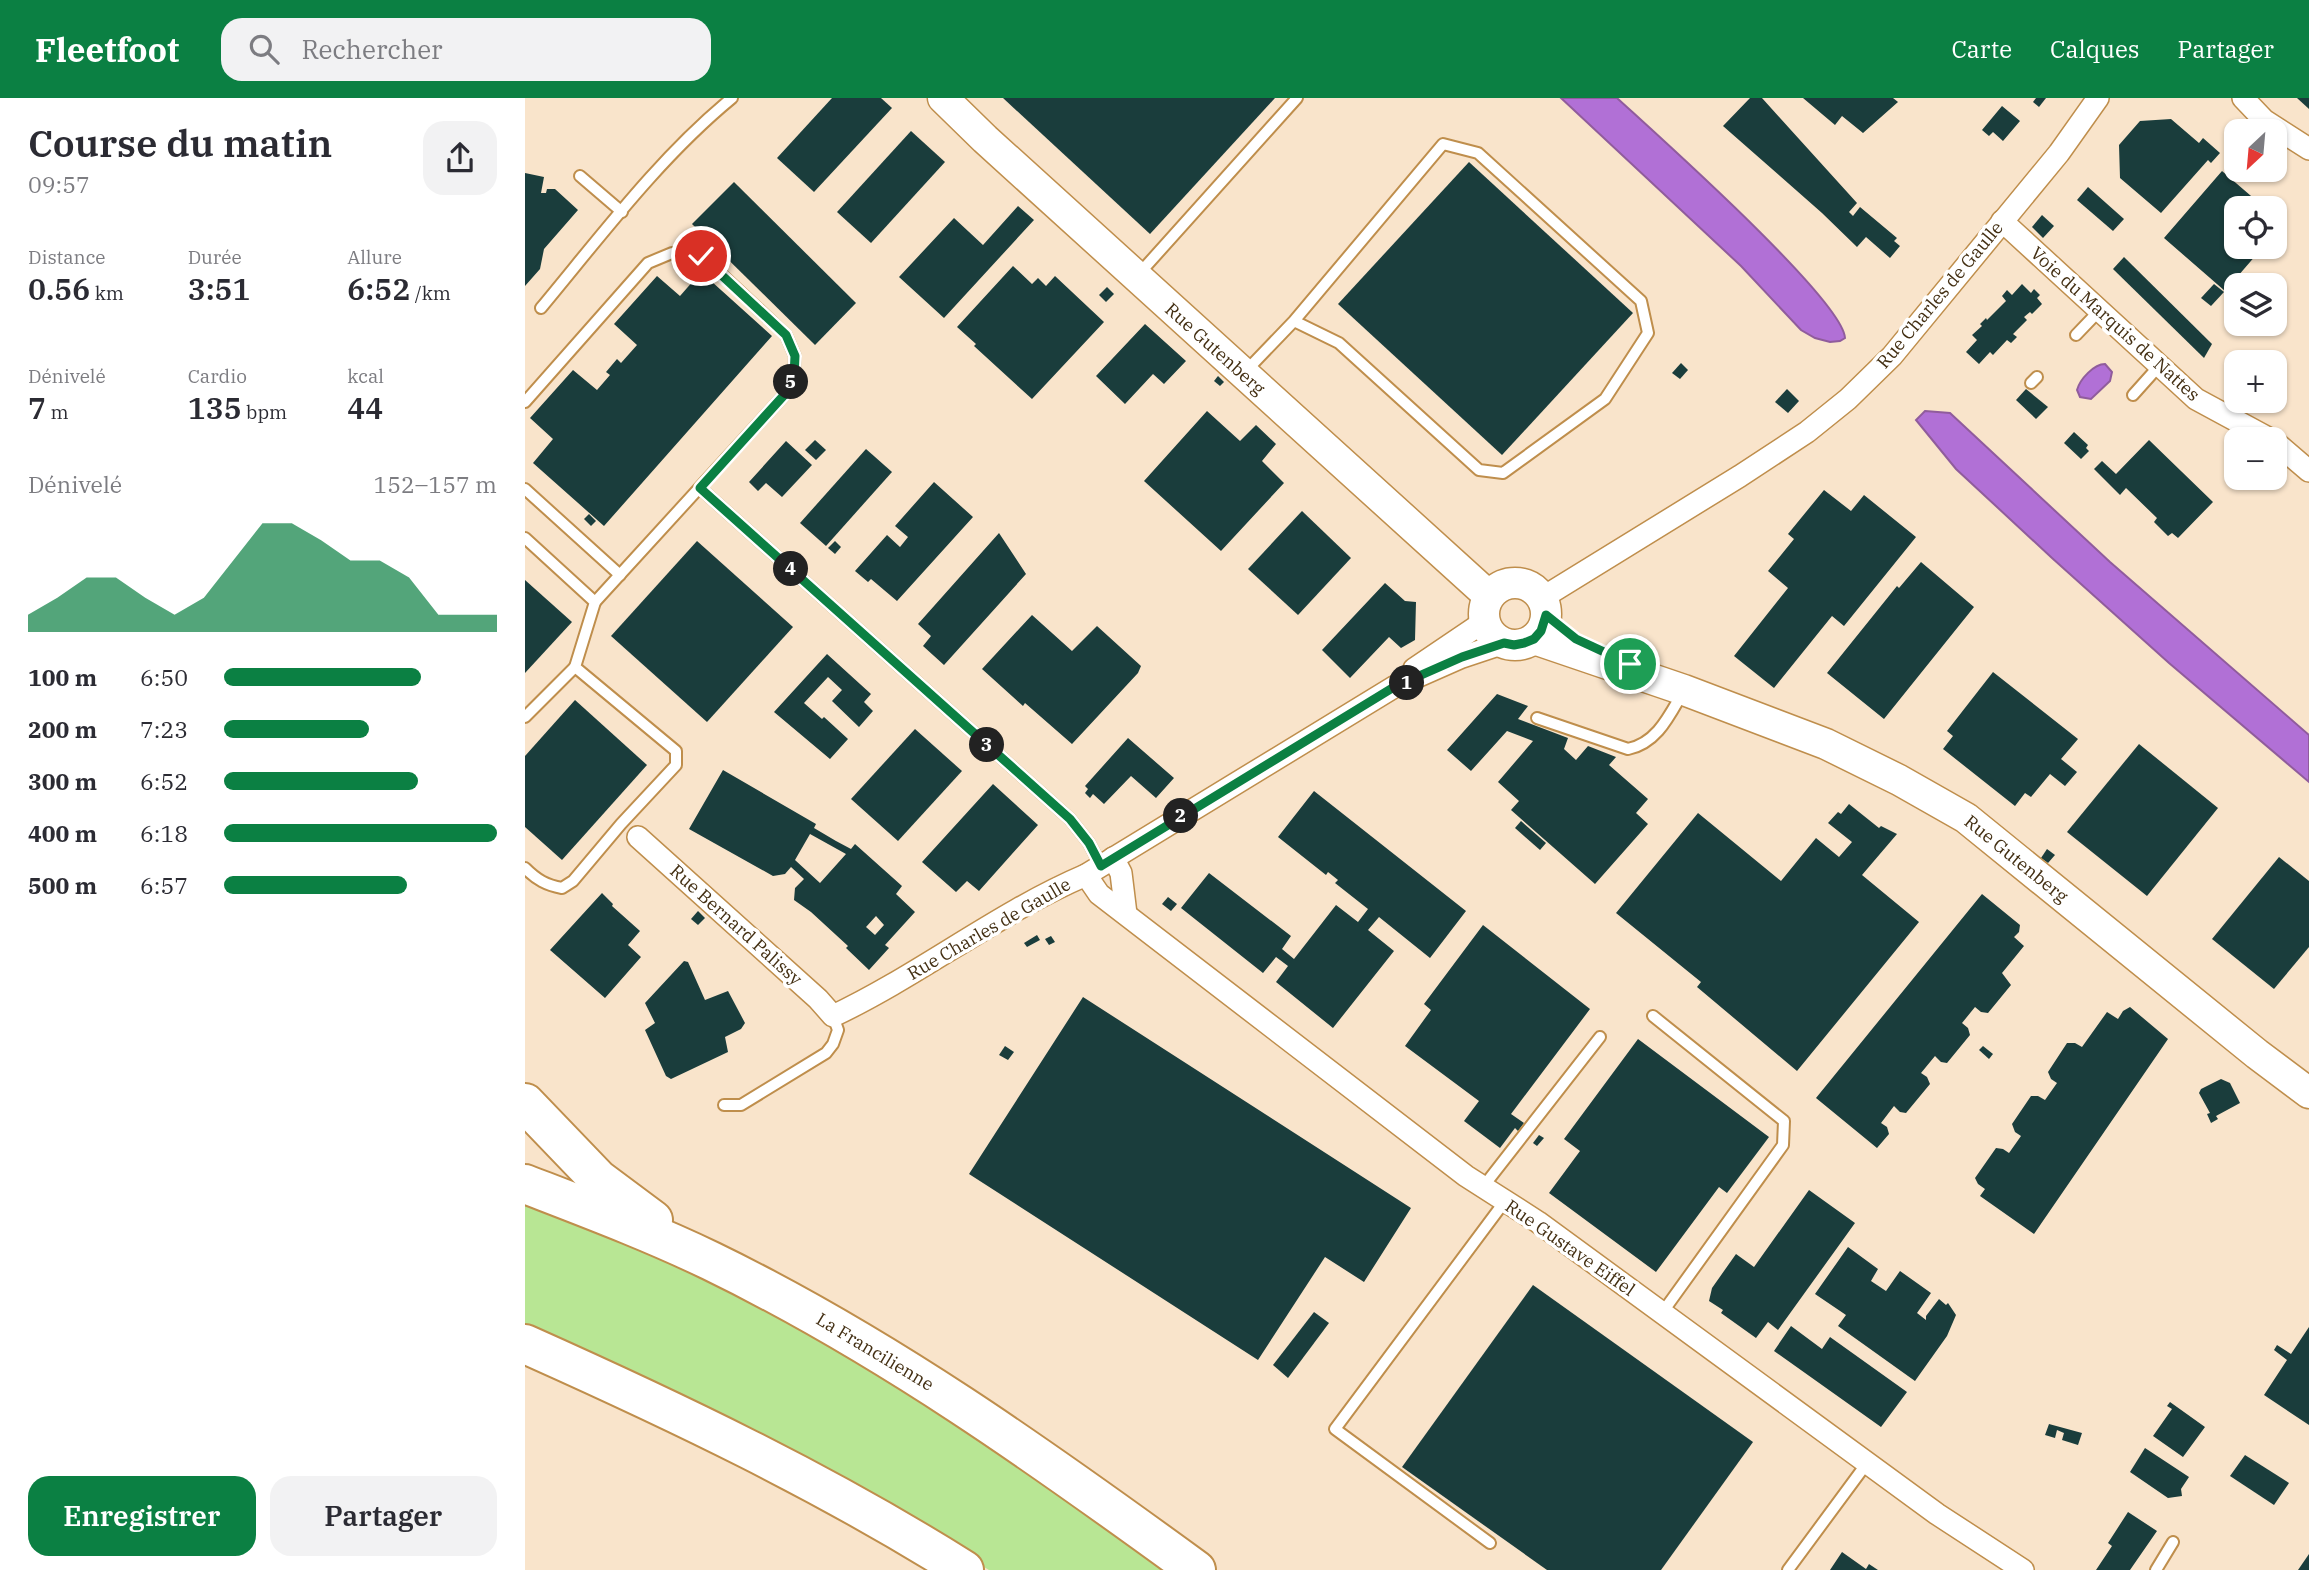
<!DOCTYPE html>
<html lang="fr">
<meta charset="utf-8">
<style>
:root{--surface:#fff;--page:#f2f2f3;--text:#2b2b33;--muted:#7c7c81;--accent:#0b8043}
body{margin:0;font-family:"IBM Plex Serif",serif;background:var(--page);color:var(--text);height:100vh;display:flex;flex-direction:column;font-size:26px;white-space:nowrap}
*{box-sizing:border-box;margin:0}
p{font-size:23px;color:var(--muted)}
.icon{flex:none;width:38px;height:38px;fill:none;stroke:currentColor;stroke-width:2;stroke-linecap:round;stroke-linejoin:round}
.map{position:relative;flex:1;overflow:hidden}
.side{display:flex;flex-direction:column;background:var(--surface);width:525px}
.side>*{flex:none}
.needle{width:46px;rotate:206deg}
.fabs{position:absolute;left:1699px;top:21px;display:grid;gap:14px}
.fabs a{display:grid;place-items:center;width:63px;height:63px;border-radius:14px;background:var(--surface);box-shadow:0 2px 5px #0004;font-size:35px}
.pin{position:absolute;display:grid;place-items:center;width:60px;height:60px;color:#fff;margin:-30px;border:4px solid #fff;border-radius:50%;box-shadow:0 2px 7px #0007}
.km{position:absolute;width:35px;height:35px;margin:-18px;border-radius:50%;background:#222;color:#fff;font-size:19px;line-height:35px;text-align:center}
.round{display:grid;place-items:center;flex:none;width:74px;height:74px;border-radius:21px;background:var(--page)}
.overview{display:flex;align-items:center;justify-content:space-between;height:119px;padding:0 28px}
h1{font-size:38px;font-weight:600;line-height:52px}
.stats{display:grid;grid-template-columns:repeat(3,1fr);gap:10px;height:119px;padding:7px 28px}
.stats div{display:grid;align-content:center}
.stats b{font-size:30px;font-weight:600}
.stats small{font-size:19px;font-weight:400}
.stats p{font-size:19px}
.chart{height:196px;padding:14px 28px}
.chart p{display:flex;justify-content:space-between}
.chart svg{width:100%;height:126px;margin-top:7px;fill:var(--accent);opacity:.7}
.button{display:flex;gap:14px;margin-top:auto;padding:14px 28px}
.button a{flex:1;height:80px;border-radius:21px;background:var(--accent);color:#fff;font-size:28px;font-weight:600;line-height:80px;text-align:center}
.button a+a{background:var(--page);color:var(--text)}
ul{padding:0 28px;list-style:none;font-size:23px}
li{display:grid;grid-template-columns:112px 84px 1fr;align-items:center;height:52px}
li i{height:18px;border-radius:9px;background:var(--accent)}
header{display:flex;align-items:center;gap:42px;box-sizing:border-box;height:98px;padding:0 35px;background:var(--accent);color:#fff}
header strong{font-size:33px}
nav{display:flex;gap:38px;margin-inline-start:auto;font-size:24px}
.search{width:490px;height:63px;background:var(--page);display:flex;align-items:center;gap:18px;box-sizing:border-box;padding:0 24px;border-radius:21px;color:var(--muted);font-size:26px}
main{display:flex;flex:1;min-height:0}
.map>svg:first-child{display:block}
.green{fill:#b8e694}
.water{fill:#b170d6;stroke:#905c9c;stroke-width:2}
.building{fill:#1a3d3c;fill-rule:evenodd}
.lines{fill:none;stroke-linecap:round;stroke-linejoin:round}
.lane-casing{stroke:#bf8e4c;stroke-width:14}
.street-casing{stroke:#bf8e4c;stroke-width:24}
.secondary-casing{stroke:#bf8e4c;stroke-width:33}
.highway-casing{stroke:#bf8e4c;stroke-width:42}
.lane{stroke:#fff;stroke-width:10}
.street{stroke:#fff;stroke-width:21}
.secondary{stroke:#fff;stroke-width:30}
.highway{stroke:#fff;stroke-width:38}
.route-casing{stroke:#fff;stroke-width:14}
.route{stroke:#0b8043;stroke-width:9}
.labels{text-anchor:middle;stroke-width:7;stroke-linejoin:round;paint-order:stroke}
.street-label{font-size:18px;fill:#432f13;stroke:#fff}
</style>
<header>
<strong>Fleetfoot</strong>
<div class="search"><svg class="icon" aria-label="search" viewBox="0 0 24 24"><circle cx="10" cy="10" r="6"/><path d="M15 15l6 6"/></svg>Rechercher</div>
<nav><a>Carte</a><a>Calques</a><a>Partager</a></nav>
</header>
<main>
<section class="side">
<div class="overview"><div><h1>Course du matin</h1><p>09:57</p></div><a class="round"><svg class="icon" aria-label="share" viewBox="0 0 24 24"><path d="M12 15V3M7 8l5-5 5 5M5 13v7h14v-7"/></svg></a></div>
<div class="stats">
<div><p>Distance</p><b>0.56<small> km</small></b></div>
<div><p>Durée</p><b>3:51</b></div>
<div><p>Allure</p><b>6:52<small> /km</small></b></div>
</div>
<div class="stats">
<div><p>Dénivelé</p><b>7<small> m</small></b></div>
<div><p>Cardio</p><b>135<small> bpm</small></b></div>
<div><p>kcal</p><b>44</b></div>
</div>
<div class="chart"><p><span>Dénivelé</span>152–157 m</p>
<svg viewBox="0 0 160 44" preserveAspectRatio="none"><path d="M0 44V38L10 32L20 25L30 25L40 32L50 38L60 32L70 19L80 6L90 6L100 12L110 19L120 19L130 25L140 38L150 38L160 38V44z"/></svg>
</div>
<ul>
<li><b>100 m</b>6:50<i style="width:72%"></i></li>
<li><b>200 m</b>7:23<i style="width:53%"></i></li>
<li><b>300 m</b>6:52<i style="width:71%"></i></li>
<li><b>400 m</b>6:18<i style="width:100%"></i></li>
<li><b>500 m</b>6:57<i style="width:67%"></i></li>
</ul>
<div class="button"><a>Enregistrer</a><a>Partager</a></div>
</section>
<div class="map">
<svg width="1784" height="1472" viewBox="0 0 1784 1472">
<rect width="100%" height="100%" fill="#f9e4cb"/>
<polygon class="green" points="0,1098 106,1139 353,1266 652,1472 464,1472 354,1405 0,1237"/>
<g class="water">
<path d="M1036 0H1092C1130 35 1318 202 1320 240L1315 243 1305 244 1290 240 1276 232 1216 168Z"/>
<path d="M1580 266 1587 274 1585 283 1566 301 1555 299 1552 292C1555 281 1569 266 1580 266Z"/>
<polygon points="1400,313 1425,315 1585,464 1784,637 1784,684 1644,565 1527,460 1431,371 1391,322"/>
</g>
<g class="building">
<polygon points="307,0 356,0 367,10 289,94 252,60"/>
<polygon points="478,0 750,0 625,136"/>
<polygon points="1225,0 1237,0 1332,105 1324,114 1328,118 1335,109 1372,140 1369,143 1375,148 1365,160 1341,139 1332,149 1297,115 1198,28"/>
<polygon points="1278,0 1368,0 1373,4 1338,35 1317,18 1310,27"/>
<polygon points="1511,0 1521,0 1514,9 1508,4"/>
<polygon points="1772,0 1784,0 1784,11"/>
<polygon points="1477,8 1495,23 1478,43 1468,34 1464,38 1457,32"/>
<polygon points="1646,21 1674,45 1678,40 1695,55 1686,65 1683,62 1636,115 1595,80 1594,47 1615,23"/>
<polygon points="386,33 420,64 346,145 312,114"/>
<polygon points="944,64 1108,215 977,357 813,206"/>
<polygon points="1697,73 1740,110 1712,110 1712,149 1738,149 1700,193 1639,140"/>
<polygon points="0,75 19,79 16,95 21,95 22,91 30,91 53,112 19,151 15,171 0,188"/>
<polygon points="209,84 331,205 290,247 167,126"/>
<polygon points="1563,89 1599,121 1588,133 1552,102"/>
<polygon points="493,108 509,122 419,220 374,179 429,120 458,147"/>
<polygon points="1517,117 1529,128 1518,140 1507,129"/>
<polygon points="1750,119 1758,126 1750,135"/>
<polygon points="1599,159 1687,246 1679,260 1588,171"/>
<polygon points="488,168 507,186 513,180 521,188 530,178 579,224 507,301 449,248 451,246 432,229"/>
<polygon points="176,174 247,238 79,428 8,365 28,341 5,320 48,272 72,292 85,277 81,274 92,261 96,265 112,247 89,226 132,178 155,198"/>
<polygon points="1497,186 1506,195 1509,191 1515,197 1512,200 1517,206 1507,216 1505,214 1499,219 1502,222 1488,236 1492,239 1486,245 1482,242 1468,257 1465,254 1454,266 1441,254 1452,242 1447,237 1457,228 1455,226 1461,220 1462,222 1481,203 1477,198 1482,192 1487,197"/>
<polygon points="1689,186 1699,194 1686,208 1676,200"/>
<polygon points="582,189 589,196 581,204 574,197"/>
<polygon points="620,226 661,263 639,286 628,276 600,306 571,278"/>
<polygon points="1156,265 1163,272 1155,281 1147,275"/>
<polygon points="693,278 699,284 695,288 689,283"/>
<polygon points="1262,291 1274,303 1263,315 1250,304"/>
<polygon points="1501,291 1523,309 1511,321 1491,302"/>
<polygon points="682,313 715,343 731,327 751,346 737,363 759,385 696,453 619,383"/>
<polygon points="1549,334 1563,347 1561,350 1564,353 1556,361 1539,345"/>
<polygon points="290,342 301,352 291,362 280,352"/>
<polygon points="1624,342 1688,404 1653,440 1647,435 1643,438 1629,424 1632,420 1601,390 1595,397 1569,371 1577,363 1591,376"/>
<polygon points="261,343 287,367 257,399 241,385 233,393 224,384"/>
<polygon points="341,351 367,374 301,448 275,425"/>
<polygon points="409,384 448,419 372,503 346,481 343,484 330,473 362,437 375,449 383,439 370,428"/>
<polygon points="1299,392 1326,413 1339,397 1391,439 1319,528 1307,518 1249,590 1209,558 1263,490 1243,473 1269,441 1263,436"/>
<polygon points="777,413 826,460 773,517 723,471"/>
<polygon points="64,416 71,423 66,428 59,421"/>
<polygon points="474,435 501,476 419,567 398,548 406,538 393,526"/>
<polygon points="172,443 268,529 182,624 86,538"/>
<polygon points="310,443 316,449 310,456 303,450"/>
<polygon points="1396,464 1449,509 1359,621 1302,575 1372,488 1374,490"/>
<polygon points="0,482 47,524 0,575"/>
<polygon points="860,485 880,503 891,504 890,542 876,550 864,539 825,580 797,552"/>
<polygon points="507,517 547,553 572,528 616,568 613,575 547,646 500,605 498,608 457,571"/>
<polygon points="302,556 346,596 339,604 348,613 334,629 307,603 317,592 303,579 279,605 297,621 299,619 323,641 305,661 249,614"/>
<polygon points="1468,574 1553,641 1536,661 1552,674 1540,688 1525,676 1506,699 1500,695 1490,708 1418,651 1428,638 1422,633"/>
<polygon points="972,596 1003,608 993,621 1043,640 1039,651 1051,662 1063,648 1091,659 1084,667 1123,701 1111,715 1123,726 1070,786 986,712 994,703 973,684 1008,643 982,633 946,673 922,652"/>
<polygon points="50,602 122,667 37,762 0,729 0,658"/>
<polygon points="390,631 437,673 373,743 326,701"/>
<polygon points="603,640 649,680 631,700 606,678 579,706 568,696 565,700 560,695 563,691 560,688"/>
<polygon points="1614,646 1693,710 1622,798 1542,734"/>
<path d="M198 672 291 726 289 730 311 743 326 751 330 746 377 788 371 796 390 814 360 847 364 850 344 872 321 850 323 848 286 814 269 802 270 790 279 781 266 769 260 776 248 778 164 731ZM285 736 321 756 295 785 270 762ZM351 818 359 827 350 837 341 829Z"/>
<polygon points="468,686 513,727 454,793 442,783 431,794 397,764"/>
<polygon points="789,693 941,813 905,860 854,819 843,832 869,853 808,930 751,884 763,868 751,859 738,875 656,810 684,775 766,838 757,851 769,861 811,807 833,824 843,811 810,785 813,782 803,774 801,777 753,739"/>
<polygon points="1324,706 1354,730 1356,728 1372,736 1337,777 1394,824 1272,973 1172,889 1176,884 1091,815 1173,715 1256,783 1291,740 1314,759 1327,744 1303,725 1313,714 1316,716"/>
<polygon points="996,723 1021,745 1015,752 990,730"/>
<polygon points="1522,751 1530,757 1523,765 1516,760"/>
<polygon points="1754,759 1784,783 1784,849 1749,891 1687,841"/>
<polygon points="77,795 88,806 87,808 115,833 103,847 116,859 80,900 25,852"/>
<polygon points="1457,796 1495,827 1494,834 1489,839 1499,848 1477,875 1486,887 1463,915 1456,914 1450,909 1437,925 1443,930 1445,937 1422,965 1416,964 1410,958 1396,975 1402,979 1405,986 1381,1015 1375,1014 1369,1008 1356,1025 1362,1029 1364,1036 1352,1050 1291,1000"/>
<polygon points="643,799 652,806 646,813 637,806"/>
<polygon points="173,813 180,820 173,827 166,821"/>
<polygon points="958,827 1065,911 986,1016 999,1025 993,1033 990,1030 975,1050 939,1023 954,1003 880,948 906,912 899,906"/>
<polygon points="512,837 515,842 502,849 499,845"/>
<polygon points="526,838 530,844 524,847 520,841"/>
<polygon points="159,863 163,864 180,902 203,893 220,925 216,931 200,939 203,954 146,981 141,978 120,932 130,925 120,905"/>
<polygon points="558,899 886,1110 839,1184 800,1159 733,1262 444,1076"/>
<polygon points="1605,909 1643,941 1509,1136 1455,1098 1460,1091 1453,1086 1450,1080 1471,1050 1478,1051 1484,1055 1496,1038 1490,1034 1487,1026 1506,998 1513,998 1520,1002 1532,985 1526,981 1523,974 1542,945 1550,945 1557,949 1582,914 1593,921 1598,913"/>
<polygon points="1113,941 1244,1039 1202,1095 1194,1089 1131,1174 1024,1095 1055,1053 1039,1041"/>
<polygon points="480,948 489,954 483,962 474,957"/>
<polygon points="1458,948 1468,956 1464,961 1454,952"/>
<polygon points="1696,981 1705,985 1715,1005 1691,1018 1693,1021 1686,1025 1682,1016 1685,1015 1674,995 1676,991"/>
<polygon points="1014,1037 1019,1040 1012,1048 1008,1045"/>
<polygon points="1284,1092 1330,1125 1253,1232 1243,1224 1231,1240 1196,1215 1198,1212 1184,1203 1187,1190 1211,1156 1229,1169"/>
<polygon points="1323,1149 1353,1171 1346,1183 1361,1193 1375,1173 1406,1195 1392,1215 1401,1222 1401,1218 1414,1201 1421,1207 1423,1205 1431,1217 1422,1238 1390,1283 1313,1228 1321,1217 1290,1196"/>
<polygon points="1008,1187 1228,1344 1136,1472 1022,1472 877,1369"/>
<polygon points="789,1214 804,1225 763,1280 748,1267"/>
<polygon points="1266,1228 1297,1251 1305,1239 1382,1294 1356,1329 1249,1253"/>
<polygon points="1784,1229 1784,1327 1739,1297 1762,1262 1749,1252 1752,1247 1766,1256"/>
<polygon points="1645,1304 1680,1329 1658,1359 1628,1338 1647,1311 1642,1308"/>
<polygon points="1524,1326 1557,1335 1553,1347 1537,1342 1539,1335 1532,1332 1530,1340 1520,1337"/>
<polygon points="1620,1350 1664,1379 1656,1391 1657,1398 1643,1400 1605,1374"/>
<polygon points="1720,1357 1764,1385 1749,1407 1705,1378"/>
<polygon points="1603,1414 1632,1433 1605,1472 1571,1472 1587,1448 1583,1445"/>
<polygon points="1317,1454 1341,1471 1344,1466 1353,1472 1305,1472"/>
<polygon points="1784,1456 1784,1472 1773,1472"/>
</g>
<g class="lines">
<defs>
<g id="lane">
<polyline points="55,78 97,114"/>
<polyline points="613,177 772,0"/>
<path d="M16 210C76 138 134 60 207 0"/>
<polyline points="1551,237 1574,213"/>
<polyline points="720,274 769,223 918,46 953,55 1116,203 1123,235 1080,301 978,375 954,372 814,245 769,223"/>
<polyline points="1506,285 1512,279"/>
<polyline points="1608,297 1634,268"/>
<polyline points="0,304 123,165 147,155 176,157 261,237 270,258 269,278 261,295 70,504"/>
<polyline points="175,390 545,721 564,745 576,768"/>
<polyline points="0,391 95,477"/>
<path d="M0 440 70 504 50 569 151 653V667L96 726 48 783 37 790C21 787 12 782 0 770"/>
<polyline points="0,619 50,569"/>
<path d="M1012 620 1103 651C1132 645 1144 618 1158 594"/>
<polyline points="1128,918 1259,1023 1258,1047 1137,1215"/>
<polyline points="199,1007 216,1007 301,955 308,946 313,932 308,918"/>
<polyline points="958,1089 1075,939"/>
<polyline points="965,1445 810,1331 980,1103"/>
<polyline points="1263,1472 1342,1365"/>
<polyline points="1631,1472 1648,1444"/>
</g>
<g id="street">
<polyline points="1718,0 1739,22 1784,51"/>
<polyline points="1477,123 1671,301 1745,341"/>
<polyline points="1750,344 1784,373"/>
<polyline points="1017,500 1215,378 1282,334 1323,301 1367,258 1534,55 1573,0"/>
<polyline points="889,571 960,523"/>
<path d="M113 739 293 901 308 918C395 877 472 815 561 777L869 589 937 559 979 545"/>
<polyline points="588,760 596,775 601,816"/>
<polyline points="561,777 574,796 941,1078 1013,1124 1412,1416 1498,1472"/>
</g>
<g id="secondary">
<polyline points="418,0 460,41 964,498"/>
<circle cx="990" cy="516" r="31"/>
<polyline points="1009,541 1159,592 1301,646 1374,682 1441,720 1732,956 1784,995"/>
</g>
<g id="highway">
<polyline points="0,1005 73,1081 128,1122"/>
<path d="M0 1086C62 1110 126 1134 186 1163 359 1247 516 1359 671 1472"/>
<path d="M0 1246C150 1313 299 1384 439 1472"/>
</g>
</defs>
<use href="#lane" class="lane-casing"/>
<use href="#street" class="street-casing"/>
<use href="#secondary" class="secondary-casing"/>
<use href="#highway" class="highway-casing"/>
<use href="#lane" class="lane"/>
<use href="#street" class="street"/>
<use href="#secondary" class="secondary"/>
<use href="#highway" class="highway"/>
</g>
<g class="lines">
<defs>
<polyline id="route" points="176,158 261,237 270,258 269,278 261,295 175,390 545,721 564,745 576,768 869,589 937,559 979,545 989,547 999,545 1009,541 1016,533 1021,517 1051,541 1105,566"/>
</defs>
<use href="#route" class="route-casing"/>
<use href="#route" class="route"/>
</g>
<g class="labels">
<g class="street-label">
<text transform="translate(1415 197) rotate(-50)" y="6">Rue Charles de Gaulle</text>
<text transform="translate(1590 226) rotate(42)" y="6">Voie du Marquis de Nattes</text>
<text transform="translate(690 251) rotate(42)" y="6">Rue Gutenberg</text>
<text transform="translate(1491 761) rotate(39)" y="6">Rue Gutenberg</text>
<text transform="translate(211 827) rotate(42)" y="6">Rue Bernard Palissy</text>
<text transform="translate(464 831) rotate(-30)" y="6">Rue Charles de Gaulle</text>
<text transform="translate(1045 1150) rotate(35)" y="6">Rue Gustave Eiffel</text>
<text transform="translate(350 1254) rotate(31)" y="6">La Francilienne</text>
</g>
</g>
</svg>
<div class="fabs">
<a><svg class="needle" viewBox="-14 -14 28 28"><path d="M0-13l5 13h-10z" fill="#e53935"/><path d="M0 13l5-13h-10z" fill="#7c7c81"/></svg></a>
<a><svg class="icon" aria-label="locate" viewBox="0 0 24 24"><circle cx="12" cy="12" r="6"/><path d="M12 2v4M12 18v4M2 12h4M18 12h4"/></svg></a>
<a><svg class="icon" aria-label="layers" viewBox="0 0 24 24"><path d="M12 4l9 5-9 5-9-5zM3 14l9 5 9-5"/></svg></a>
<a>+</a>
<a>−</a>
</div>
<div class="pin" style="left:1105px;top:566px;background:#1e9e55"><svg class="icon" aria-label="arrive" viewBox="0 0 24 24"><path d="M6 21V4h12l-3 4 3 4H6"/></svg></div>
<div class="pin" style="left:176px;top:158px;background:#d93025"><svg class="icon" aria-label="check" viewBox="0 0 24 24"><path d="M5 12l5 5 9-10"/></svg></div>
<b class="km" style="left:882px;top:585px">1</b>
<b class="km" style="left:656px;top:718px">2</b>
<b class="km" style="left:462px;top:647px">3</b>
<b class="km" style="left:266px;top:471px">4</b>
<b class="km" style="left:266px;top:284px">5</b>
</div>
</main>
